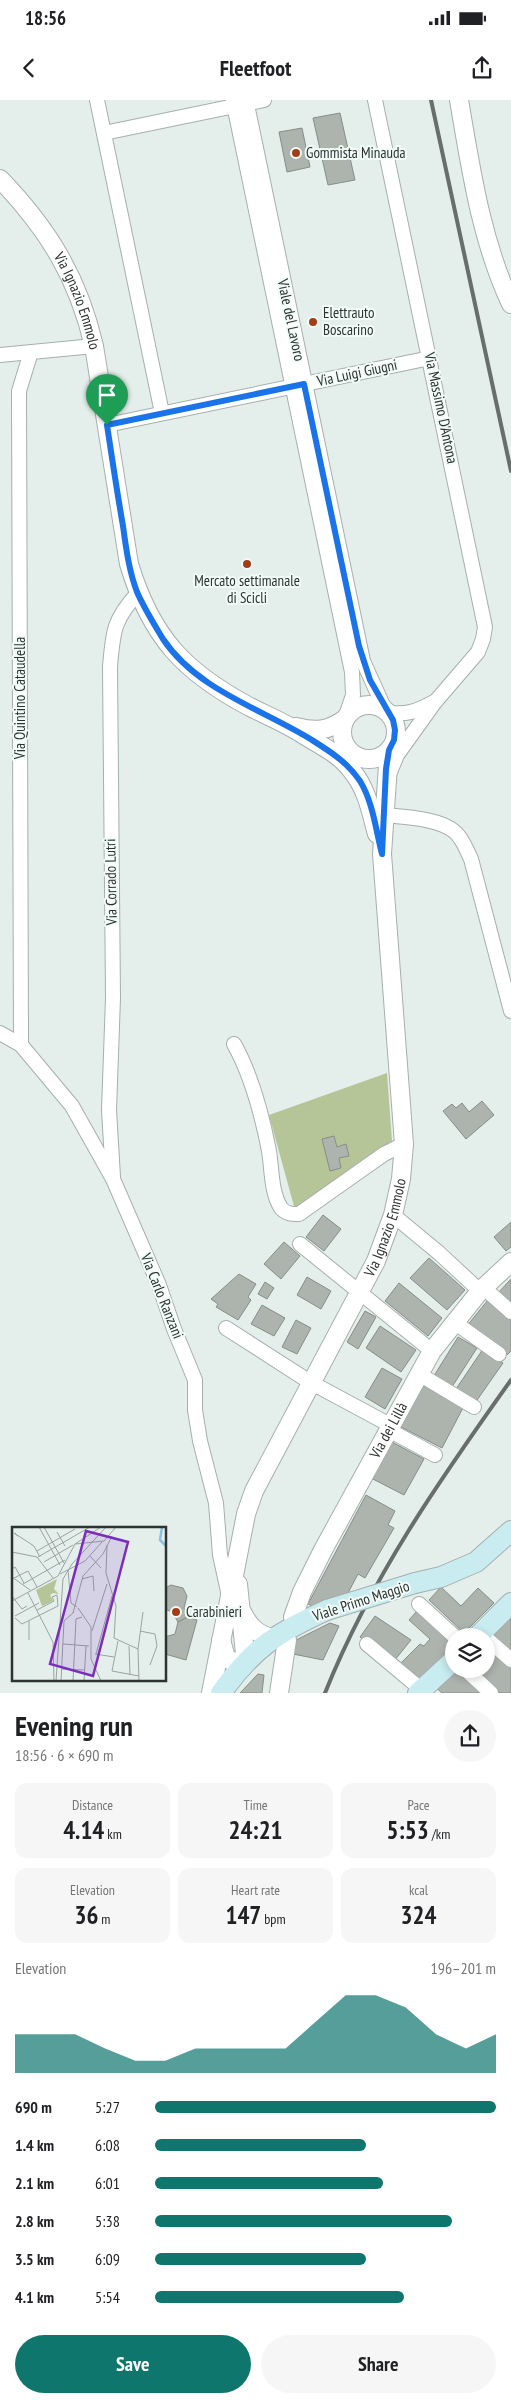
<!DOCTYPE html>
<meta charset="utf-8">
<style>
:root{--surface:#fff;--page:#f6f6f6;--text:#202124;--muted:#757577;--accent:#0f766e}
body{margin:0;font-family:"PT Sans Narrow",sans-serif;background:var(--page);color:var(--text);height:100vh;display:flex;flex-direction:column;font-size:19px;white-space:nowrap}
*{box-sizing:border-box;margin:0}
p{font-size:16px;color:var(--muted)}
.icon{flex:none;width:28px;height:28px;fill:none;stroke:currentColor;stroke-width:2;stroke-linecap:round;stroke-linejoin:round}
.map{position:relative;height:1593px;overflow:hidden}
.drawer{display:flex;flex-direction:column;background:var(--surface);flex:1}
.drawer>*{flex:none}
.tools{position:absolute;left:445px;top:1528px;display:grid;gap:10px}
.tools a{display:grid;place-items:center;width:50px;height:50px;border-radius:50%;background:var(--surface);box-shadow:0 2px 8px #0003;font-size:25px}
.pin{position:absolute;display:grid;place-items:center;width:42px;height:42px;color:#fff;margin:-51px -21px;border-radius:50% 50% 50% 0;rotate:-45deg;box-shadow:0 0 5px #0007}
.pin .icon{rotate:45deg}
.round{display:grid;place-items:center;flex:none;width:52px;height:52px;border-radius:26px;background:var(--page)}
.head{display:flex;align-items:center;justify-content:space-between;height:85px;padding:0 15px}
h1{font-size:28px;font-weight:700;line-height:38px}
.stats{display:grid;grid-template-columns:repeat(3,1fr);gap:8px;height:85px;padding:5px 15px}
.stats div{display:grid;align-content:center;border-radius:12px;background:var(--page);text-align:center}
.stats b{font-size:25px;font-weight:700}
.stats small{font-size:14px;font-weight:400}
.stats p{font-size:14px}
.chart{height:140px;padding:10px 15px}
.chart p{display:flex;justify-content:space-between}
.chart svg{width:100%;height:90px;margin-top:5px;fill:var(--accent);opacity:.7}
.cta{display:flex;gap:10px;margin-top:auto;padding:10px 15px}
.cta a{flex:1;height:58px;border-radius:30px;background:var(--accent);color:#fff;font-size:20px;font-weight:700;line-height:58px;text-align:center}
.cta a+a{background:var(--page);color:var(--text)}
ul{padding:0 15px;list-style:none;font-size:16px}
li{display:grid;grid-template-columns:80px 60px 1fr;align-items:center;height:38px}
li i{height:12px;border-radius:6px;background:var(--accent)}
.status{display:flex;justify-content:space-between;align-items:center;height:35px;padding:0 25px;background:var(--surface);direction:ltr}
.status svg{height:14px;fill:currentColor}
header{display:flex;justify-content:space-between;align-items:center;height:65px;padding:0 15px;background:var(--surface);font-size:22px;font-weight:700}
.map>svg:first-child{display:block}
.green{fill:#b6c597}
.building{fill:#adb4ae;stroke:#878e88}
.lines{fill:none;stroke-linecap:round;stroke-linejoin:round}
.minor-casing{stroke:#a6afad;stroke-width:16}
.tertiary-casing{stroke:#a6afad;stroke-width:20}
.secondary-casing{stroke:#a6afad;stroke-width:22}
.minor{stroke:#fff;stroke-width:14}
.tertiary{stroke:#fff;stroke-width:18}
.secondary{stroke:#c9ecf0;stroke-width:20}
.rail{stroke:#686e6d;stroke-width:4}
.secondary-bridge-casing{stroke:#a6afad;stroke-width:22;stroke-linecap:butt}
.secondary-bridge{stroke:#c9ecf0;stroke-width:20}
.route-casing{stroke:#fff;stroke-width:10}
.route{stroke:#1a73e8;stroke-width:6}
.poi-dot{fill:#a33d15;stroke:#f1fcf9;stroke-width:2}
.labels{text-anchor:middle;stroke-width:4;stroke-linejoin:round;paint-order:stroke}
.poi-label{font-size:15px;fill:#2e3231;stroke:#f1fcf9;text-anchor:start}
.street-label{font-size:15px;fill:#2e3231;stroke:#f1fcf9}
.inset-river{fill:none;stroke:#8dc0de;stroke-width:2.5}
.inset-road{fill:none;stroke:#9ba3a1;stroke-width:1}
.view{fill:#7b2cbf;fill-opacity:0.15;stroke:#7b2cbf;stroke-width:2.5}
.inset-edge{fill:none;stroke:#2e3231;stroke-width:2.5}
</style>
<div class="status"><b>18:56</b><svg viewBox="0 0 49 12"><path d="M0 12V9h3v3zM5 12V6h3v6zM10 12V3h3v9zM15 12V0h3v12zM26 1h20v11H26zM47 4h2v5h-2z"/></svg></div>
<header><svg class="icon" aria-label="back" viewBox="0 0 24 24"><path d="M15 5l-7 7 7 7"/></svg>Fleetfoot<svg class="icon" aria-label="share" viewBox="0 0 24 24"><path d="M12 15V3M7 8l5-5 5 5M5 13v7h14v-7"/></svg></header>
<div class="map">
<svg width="511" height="1593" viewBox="0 0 511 1593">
<rect width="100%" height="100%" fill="#e4efec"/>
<polygon class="green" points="387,973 392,1041 295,1110 269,1015"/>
<g class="building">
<polygon points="340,13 355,80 328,85 313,18"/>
<polygon points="302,28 310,67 287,72 279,32"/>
<polygon points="482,1001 494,1015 466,1039 443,1011 452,1004 456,1008 462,1003 469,1012"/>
<polygon points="334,1036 337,1047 346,1044 349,1056 339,1058 341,1068 330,1071 322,1039"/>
<polygon points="323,1115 341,1129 324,1151 306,1137"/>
<polygon points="511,1122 511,1147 506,1151 494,1137"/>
<polygon points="284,1142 300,1156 281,1179 264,1164"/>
<polygon points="429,1158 465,1190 447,1210 410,1178"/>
<polygon points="239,1174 256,1184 248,1197 251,1200 238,1220 216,1207 218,1204 211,1199"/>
<polygon points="307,1177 331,1191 321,1209 297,1195"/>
<polygon points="511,1179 511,1206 498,1193"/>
<polygon points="265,1182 274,1188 267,1199 258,1194"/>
<polygon points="399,1183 442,1218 428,1236 385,1201"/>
<polygon points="488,1200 511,1220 511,1251 507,1255 466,1227"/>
<polygon points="262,1205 285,1218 274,1236 251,1224"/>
<polygon points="365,1211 376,1217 358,1249 347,1242"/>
<polygon points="296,1220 311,1228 297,1254 282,1247"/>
<polygon points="380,1226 416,1250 401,1272 366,1248"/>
<polygon points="458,1237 477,1248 450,1290 432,1279"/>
<polygon points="483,1249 503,1263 475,1303 456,1289"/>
<polygon points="382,1268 402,1279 385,1309 365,1297"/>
<polygon points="421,1284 464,1306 442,1348 399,1326"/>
<polygon points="388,1340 424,1359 404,1395 369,1377"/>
<polygon points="366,1395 395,1411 388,1425 394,1428 365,1478 358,1474 348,1493 321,1501 317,1508 308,1504"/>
<polygon points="171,1485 183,1488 187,1496 184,1508 188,1517 178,1522 172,1512 165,1509 165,1488"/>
<polygon points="441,1487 461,1506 478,1488 494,1503 464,1533 429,1500"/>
<polygon points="417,1511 454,1542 454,1548 418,1584 398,1566 420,1544 424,1546 430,1539 409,1520"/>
<polygon points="507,1515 511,1518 511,1552 491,1533"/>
<polygon points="375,1516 411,1540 394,1561 360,1537"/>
<polygon points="188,1517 197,1520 186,1560 165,1554 165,1537 175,1534 178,1522"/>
<polygon points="330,1523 339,1526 323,1560 293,1554 296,1540"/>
<polygon points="486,1546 511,1568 511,1593 500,1593 473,1569 486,1569"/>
<polygon points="455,1569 483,1593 442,1593 434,1586"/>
<polygon points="258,1574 264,1575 262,1593 240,1593"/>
</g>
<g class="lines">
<defs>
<g id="minor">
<polyline points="97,0 162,313"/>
<polyline points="233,0 352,572 353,595 345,619"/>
<path d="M246 0 363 561 386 612C406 616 417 611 434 602"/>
<polyline points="375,0 485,527 483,539 478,552 435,602 397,655 390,672"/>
<polyline points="104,33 264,0"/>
<polyline points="0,255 94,246"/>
<polyline points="107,325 430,258"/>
<path d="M383 715C403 717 440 718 455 732 463 739 466 749 471 759L511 911"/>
<polyline points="0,933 21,945 72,1006 113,1079 159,1185 174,1229 195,1280 195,1310 200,1341 216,1403 220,1455 229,1496"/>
<path d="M234 944C252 976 262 1015 269 1051 272 1069 271 1093 281 1108 286 1114 292 1114 299 1114L384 1054 404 1044"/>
<polyline points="21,945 19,291 31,252"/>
<path d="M113 1077 109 1010 113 898 110 567C113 532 113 520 138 493"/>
<polyline points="393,1115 439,1153 480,1191"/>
<polyline points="300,1144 432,1251"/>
<polyline points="484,1188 511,1212"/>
<polyline points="454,1222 499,1254"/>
<polyline points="226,1228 310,1282 390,1325"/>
<polyline points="419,1274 474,1307"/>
<polyline points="387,1329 435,1355"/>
<polyline points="419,1504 454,1536"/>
<polyline points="486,1538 511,1560"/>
<polyline points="367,1544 422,1590"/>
<polyline points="465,1569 491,1593"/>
</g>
<g id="tertiary">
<path d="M459 0C471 70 481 140 511 204"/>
<path id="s1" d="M0 79C49 130 78 178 94 246L129 464C151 537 184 572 250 607 268 616 287 624 304 635 321 646 340 654 352 671 367 689 371 712 377 734"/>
<circle cx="369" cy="632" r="27"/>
<path d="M296 627C316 632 328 631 345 619"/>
<path d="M242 1512C249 1526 256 1534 272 1538"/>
<path id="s2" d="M293 1517 302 1492 323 1450 432 1251 480 1191 511 1162"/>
<polyline points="221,1540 226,1558 241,1566 245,1554 238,1484"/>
<path id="s3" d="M211 1593 246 1414 254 1391 376 1161 393 1115 401 1079 404 1044 382 754 389 650"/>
<polyline points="279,1593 287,1540"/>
</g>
<g id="secondary">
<polyline points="415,1483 441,1477 476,1462 511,1431"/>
<polyline points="478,1536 511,1503"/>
<path d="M221 1593C253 1548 278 1532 327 1510"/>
<polyline points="418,1593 454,1560"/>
</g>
</defs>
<use href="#minor" class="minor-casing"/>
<use href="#tertiary" class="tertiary-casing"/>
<use href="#secondary" class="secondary-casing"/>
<use href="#minor" class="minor"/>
<use href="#tertiary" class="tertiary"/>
<use href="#secondary" class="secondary"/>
<g class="rail">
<polyline points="431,0 511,371"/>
<path d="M325 1593C371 1478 439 1381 511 1280"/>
</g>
<defs>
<polyline id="secondary-bridge" points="327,1510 415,1483"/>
</defs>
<use href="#secondary-bridge" class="secondary-bridge-casing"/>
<use href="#secondary-bridge" class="secondary-bridge"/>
</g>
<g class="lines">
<defs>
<path id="route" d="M304 284 359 546 370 580 393 620 395 630 394 640 389 650 386 669 382 754C376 731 373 702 360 681 347 662 331 652 312 640 262 609 197 590 163 539 154 524 144 508 137 492 129 471 126 448 123 426 117 392 112 358 107 325Z"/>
</defs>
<use href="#route" class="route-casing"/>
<use href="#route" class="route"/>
</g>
<g class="poi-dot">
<circle cx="296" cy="53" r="5"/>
<circle cx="313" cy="222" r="5"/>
<circle cx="247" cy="464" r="5"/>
<circle cx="176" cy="1512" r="5"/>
</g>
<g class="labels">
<g class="poi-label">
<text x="306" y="58">Gommista Minauda</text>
<text x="323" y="218">Elettrauto<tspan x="323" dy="17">Boscarino</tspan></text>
<text x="247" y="486" text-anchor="middle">Mercato settimanale<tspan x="247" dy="17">di Scicli</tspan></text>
<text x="186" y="1517">Carabinieri</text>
</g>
<g class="street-label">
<text dy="5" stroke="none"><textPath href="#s1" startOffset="146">Via Ignazio Emmolo</textPath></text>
<text transform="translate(291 220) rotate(78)" y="5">Viale del Lavoro</text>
<text transform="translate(357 273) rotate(-12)" y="5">Via Luigi Giugni</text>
<text transform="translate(441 308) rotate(78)" y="5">Via Massimo D'Antona</text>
<text transform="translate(20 598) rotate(-90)" y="5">Via Quintino Cataudella</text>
<text transform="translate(111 782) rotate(-91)" y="5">Via Corrado Lutri</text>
<text dy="5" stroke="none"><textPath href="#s3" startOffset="502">Via Ignazio Emmolo</textPath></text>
<text transform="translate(162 1196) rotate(68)" y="5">Via Carlo Ranzani</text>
<text dy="5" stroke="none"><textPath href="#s2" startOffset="210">Via dei Lillà</textPath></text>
<text transform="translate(361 1501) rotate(-18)" y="5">Viale Primo Maggio</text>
</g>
</g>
<g transform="translate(12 1427)">
<rect width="154" height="154" fill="#e4efec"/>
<path d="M45 52 42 62 47 67 41 66 38 68 41 74 30 79 24 63Z" fill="#b6c597"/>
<path class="inset-river" d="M150 0 148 13 154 19"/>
<path class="inset-road" d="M27 0 48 38M32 0 52 36M45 5 53 19M6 9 2 6 22 19 28 30M63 17 89 0M95 18 94 46 104 79 102 111 126 122M25 24 63 2M0 25 25 30 41 51M78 29 89 41M26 30 78 0M32 35 61 18M0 42 3 40 12 56M56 43 59 76 65 80M48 47 73 34 90 15M0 50 18 63M2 51 16 44 25 60M70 52 81 49 82 64M11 57 53 33M16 66 41 115 42 154M0 69 10 82 15 79M0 74 46 49 63 17 92 14 104 0M66 81 79 100V132L89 154M25 83 42 74M61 86 71 49 91 27 100 9M3 89 27 76M3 91 10 97 46 79 45 68 40 70 42 74M80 104 95 57M128 104 143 107 145 119 138 138M17 113V94M106 114 100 144 127 149M51 117 77 119M117 119 118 148M83 127 102 130M84 127 100 69M49 142 73 143M44 154 51 52 60 37 94 0M49 154 52 94 62 85M61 154 64 92 70 90M72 154 74 119M127 154 126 122 131 85"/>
<path class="view" d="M74 4 116 15 81 149 38 137Z"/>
<rect width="154" height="154" class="inset-edge"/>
</g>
</svg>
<div class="tools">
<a><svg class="icon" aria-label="layers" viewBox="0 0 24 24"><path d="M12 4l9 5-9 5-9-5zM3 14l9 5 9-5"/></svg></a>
</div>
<div class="pin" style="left:107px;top:325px;background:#1e9e55"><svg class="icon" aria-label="arrive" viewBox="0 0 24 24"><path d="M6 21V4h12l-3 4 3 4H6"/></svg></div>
</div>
<section class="drawer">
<div class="head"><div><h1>Evening run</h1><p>18:56 · 6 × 690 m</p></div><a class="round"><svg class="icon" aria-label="share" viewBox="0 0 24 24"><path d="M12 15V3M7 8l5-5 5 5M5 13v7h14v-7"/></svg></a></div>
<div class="stats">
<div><p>Distance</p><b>4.14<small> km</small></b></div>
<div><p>Time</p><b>24:21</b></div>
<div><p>Pace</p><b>5:53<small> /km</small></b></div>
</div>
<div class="stats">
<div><p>Elevation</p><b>36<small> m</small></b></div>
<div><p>Heart rate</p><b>147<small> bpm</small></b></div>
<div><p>kcal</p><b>324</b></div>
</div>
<div class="chart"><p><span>Elevation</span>196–201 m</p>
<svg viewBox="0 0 160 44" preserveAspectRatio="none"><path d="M0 44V25L10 25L20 25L30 32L40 38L50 38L60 32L70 32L80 32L90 32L100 19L110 6L120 6L130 12L140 25L150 32L160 25V44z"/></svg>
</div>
<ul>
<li><b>690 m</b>5:27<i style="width:100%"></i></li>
<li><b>1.4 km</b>6:08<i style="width:62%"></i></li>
<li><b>2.1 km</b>6:01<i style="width:67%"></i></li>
<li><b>2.8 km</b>5:38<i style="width:87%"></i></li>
<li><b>3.5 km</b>6:09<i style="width:62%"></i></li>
<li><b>4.1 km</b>5:54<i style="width:73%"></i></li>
</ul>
<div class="cta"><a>Save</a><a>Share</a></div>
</section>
